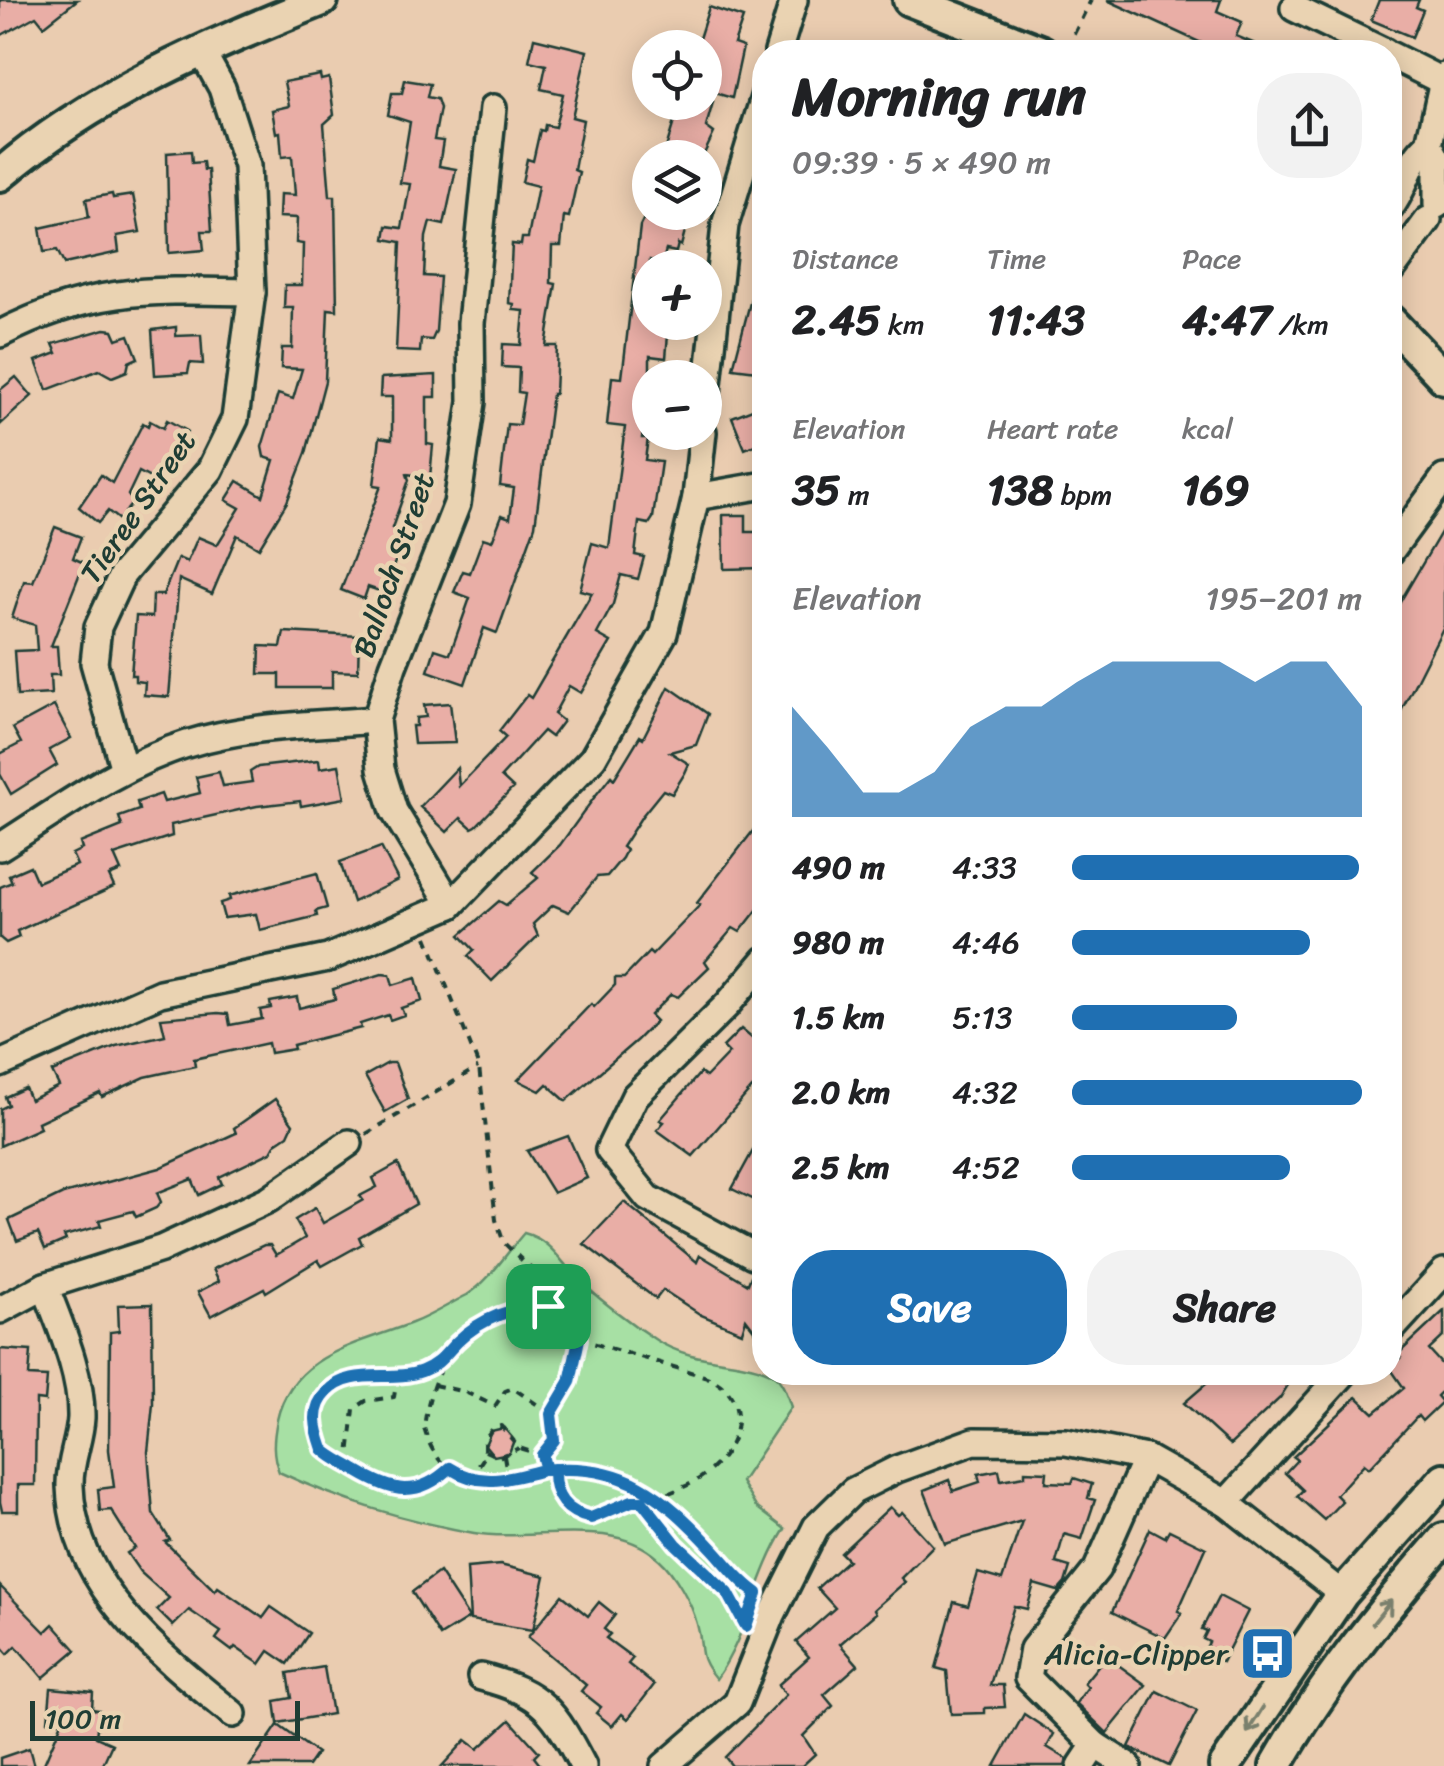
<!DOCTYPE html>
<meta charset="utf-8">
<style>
:root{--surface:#fff;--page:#f2f2f2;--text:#202124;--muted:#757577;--accent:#1f6fb2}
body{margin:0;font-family:Sriracha,sans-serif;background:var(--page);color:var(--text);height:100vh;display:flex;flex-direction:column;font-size:38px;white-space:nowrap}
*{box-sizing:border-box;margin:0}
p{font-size:32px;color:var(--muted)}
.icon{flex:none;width:55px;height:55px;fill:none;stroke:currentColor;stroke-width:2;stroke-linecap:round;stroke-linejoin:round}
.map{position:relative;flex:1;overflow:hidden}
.sheet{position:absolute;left:752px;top:40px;width:650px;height:1345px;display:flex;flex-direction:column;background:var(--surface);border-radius:40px;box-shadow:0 5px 25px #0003}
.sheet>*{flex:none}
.buttons{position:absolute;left:632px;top:30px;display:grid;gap:20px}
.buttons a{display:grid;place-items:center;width:90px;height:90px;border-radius:50%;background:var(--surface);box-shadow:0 5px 25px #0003;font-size:50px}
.scale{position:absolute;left:30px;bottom:25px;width:270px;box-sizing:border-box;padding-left:10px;border:5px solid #1f3d34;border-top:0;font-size:28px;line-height:35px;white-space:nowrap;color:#1f3d34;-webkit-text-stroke:8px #ead3b2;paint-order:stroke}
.pin{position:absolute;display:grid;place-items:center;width:85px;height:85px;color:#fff;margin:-42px;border-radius:20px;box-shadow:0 5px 15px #0006}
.round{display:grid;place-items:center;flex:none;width:105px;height:105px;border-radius:40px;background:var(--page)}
.overview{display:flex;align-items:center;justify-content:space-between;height:170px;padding:0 40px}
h1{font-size:55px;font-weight:800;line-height:75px}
.metrics{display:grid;grid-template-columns:repeat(3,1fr);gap:15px;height:170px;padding:10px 40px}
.metrics div{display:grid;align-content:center}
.metrics b{font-size:42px;font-weight:800}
.metrics small{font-size:28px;font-weight:400}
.metrics p{font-size:28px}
.chart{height:280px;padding:20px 40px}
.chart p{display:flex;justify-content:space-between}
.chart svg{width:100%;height:180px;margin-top:10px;fill:var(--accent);opacity:.7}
.action{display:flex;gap:20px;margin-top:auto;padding:20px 40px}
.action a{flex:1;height:115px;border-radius:40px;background:var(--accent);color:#fff;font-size:40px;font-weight:800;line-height:115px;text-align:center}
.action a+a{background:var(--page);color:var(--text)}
ul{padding:0 40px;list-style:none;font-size:32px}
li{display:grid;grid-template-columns:160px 120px 1fr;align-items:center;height:75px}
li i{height:25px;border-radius:12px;background:var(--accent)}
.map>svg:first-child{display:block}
.green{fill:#a7e0a4;stroke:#638e6c;stroke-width:2.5}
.building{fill:#e9aea6;stroke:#1f3d34;stroke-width:2.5}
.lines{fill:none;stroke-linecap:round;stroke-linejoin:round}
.minor-casing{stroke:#1f3d34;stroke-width:32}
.major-casing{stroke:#1f3d34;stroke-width:38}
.path{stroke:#1f3d34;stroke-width:4;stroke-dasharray:8 8;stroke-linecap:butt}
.minor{stroke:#ead3b2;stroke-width:25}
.major{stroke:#ead3b2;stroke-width:30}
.oneway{stroke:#7a806d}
.route-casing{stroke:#fff;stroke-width:20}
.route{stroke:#1f6fb2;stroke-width:12}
.labels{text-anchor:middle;stroke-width:9;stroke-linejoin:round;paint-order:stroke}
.street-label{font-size:30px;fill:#1f3d34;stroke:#ead3b2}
.poi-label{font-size:30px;fill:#1f3d34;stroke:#ead3b2;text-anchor:end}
</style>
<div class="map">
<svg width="1444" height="1766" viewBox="0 0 1444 1766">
<rect width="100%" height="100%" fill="#eaccb0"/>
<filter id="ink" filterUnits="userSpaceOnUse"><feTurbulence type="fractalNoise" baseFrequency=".01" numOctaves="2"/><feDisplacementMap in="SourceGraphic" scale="20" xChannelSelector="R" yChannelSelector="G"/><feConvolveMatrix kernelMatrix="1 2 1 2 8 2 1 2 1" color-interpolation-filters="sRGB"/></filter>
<g filter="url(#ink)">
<path class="green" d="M524 1233C552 1240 562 1265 582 1283 605 1304 630 1323 656 1340 694 1365 745 1358 772 1374 783 1380 787 1396 791 1407L741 1482 756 1507 785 1529C755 1577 748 1634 716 1679 695 1654 705 1651 697 1624 692 1604 675 1573 659 1559 611 1515 532 1543 474 1533 404 1520 343 1502 279 1472 272 1454 273 1440 277 1420 291 1354 358 1344 412 1323 431 1316 449 1304 467 1295 489 1282 507 1252 524 1233Z"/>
<g class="building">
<polygon points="0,0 77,0 44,26 36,16 0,36"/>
<polygon points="1107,0 1221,0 1217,11 1242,22 1236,36 1274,52 1206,52 1208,46"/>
<polygon points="1379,0 1419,0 1416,7 1423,10 1412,37 1371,20"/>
<polygon points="709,7 743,18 734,44 743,47 732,98 705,90 705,48 696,48"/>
<polygon points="534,38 587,51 572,117 583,120 574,170 579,172 569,217 564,216 561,246 552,246 551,283 556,284 546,346 557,346 555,394 552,394 535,526 497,633 484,628 465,684 428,671 435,649 450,654 470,598 454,592 463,571 470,573 483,538 492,541 502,515 510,518 514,488 500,486 507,424 519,425 524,393 518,392 519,368 502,367 503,344 521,345 524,311 513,310 514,304 509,303 512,244 521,245 522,238 528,238 538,186 522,182 527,159 533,161 540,130 544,131 545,125 555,127 563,94 541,89 546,65 529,61"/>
<polygon points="320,75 321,80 329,78 334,115 324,124 330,196 335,196 337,310 328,309 325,381 306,453 287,502 259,548 237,535 212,594 179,579 169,697 144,695 145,682 135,681 135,675 131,675 136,616 152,617 153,595 163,595 178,558 187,562 198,537 217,545 240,508 226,500 238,481 263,496 274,460 264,457 262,447 272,414 278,394 293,399 302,369 281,368 282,348 292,348 293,308 284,308 285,285 302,285 303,244 296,243 297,218 279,217 280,194 295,195 292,156 282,157 280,132 276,133 272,110 289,106 284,82"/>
<polygon points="405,80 430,84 427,97 437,99 440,108 434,140 443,141 439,166 456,169 444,225 430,222 426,237 424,276 440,277 436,331 432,340 421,339 420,352 396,351 401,242 385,239 387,226 402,228 410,184 400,183 410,122 388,115 392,93 402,93"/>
<polygon points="680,102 713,102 706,127 714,133 704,154 694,151 692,158 663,158"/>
<polygon points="191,151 192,163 203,162 204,170 208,170 212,231 202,231 204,250 169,253 167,153"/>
<polygon points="112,194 113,198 133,195 140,232 117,236 119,252 64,264 57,250 44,252 40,228 89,217 86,199"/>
<polygon points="647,212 690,212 681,246 678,244 676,252 666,250 662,263 650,260 650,322 669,322 666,358 650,356 650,405 646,404 642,438 648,438 645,460 661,462 653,518 649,524 639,522 635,555 644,557 638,579 621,575 613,604 597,634 611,642 581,693 569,686 554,714 563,721 551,737 543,731 501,777 513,788 476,826 472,828 461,818 447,832 420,807 457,768 459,786 506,737 499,731 527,695 531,698 592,593 580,590 592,543 609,548 625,427 607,425 612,377 622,378 640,226"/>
<polygon points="759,268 765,268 765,372 733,368"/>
<polygon points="176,327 176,336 201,335 203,364 190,363 188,373 155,375 152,330"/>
<polygon points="105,329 113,330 117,339 129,335 138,358 129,362 127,371 112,377 99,370 47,390 36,361 57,353 53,344"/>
<polygon points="436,375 436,397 427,397 427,444 433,445 430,477 407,474 409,480 392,528 407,533 398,555 382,592 368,587 364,599 341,590 381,486 374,485 380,437 392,439 392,397 380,397 381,378"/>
<polygon points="16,377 32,396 0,425 0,390"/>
<polygon points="765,404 765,441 745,449 732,417"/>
<polygon points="167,420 187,431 169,466 161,462 152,479 139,472 128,495 133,502 119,520 108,511 98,523 79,507 101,475 112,483 143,423 148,426 150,421 163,428"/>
<polygon points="723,515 746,515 746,532 765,532 765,568 724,569"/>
<polygon points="55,527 81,537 73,558 84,563 51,646 57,646 59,675 50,675 51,694 17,696 14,651 37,650 35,625 12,618 24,581 33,582"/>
<polygon points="1444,527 1444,626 1390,733 1390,619"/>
<polygon points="284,632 359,636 358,672 332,671 332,688 280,688 280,674 259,674 260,646 281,647"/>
<polygon points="669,687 708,714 696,745 670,752 689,764 685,773 672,794 663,790 642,816 622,847 626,850 622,858 607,876 597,877 569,912 553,905 533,924 538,936 492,981 468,956 474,950 460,935 499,901 506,905 538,878 532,872 560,845 596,795 611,776 614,779 640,736 643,738"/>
<polygon points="450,703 455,743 414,744 412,726 416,726 416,718 426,717 424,705"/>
<polygon points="54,706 71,738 49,750 57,765 11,794 0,774 0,754 21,743 13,728"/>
<polygon points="319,760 320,768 339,765 345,798 301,806 300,801 257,806 171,825 172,836 114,855 121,871 109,876 114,887 17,931 19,937 6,943 0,938 0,887 12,882 9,875 30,866 37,882 77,865 72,854 82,849 80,843 122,826 119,817 139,810 137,802 161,794 164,802 200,793 196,777 219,772 223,786 252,782 250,772 258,767"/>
<polygon points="756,827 765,832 765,900 740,932 733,928 705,961 709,967 678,997 671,994 650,1015 656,1021 637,1040 566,1101 547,1084 540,1091 518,1080 591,1004 594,1007 615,985 615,978 624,978 649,952 652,955 700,905 697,903"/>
<polygon points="381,847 398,880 353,902 340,862"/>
<polygon points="317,873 327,908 316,911 317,916 260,930 256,914 224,918 220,903 230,900 229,896"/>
<polygon points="382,974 390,975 393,985 416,978 422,1001 401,1008 404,1015 390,1020 388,1015 360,1024 361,1028 293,1045 294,1049 270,1053 268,1043 194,1059 195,1066 145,1077 102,1097 100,1093 38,1122 40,1128 0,1146 0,1109 8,1105 5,1097 25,1088 30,1100 59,1086 52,1072 116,1046 165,1035 161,1018 218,1013 228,1014 230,1025 262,1019 260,1010 271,1008 270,1002 297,997 299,1008 335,999 333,989"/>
<polygon points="741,1029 765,1049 765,1085 757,1093 752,1088 693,1156 657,1130 664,1122 660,1120 700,1073 706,1077 729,1053 723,1047"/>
<polygon points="388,1063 395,1063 408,1099 385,1112 365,1076"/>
<polygon points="275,1099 293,1124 288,1135 276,1143 271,1152 219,1177 222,1184 199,1195 192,1179 157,1193 161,1202 156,1208 136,1217 133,1211 99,1220 101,1226 64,1236 66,1240 45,1249 38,1233 17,1241 9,1220 63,1194 160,1168 236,1133 234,1128"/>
<polygon points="568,1136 587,1178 553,1193 527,1151"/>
<polygon points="755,1147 765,1153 765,1205 732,1189"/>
<polygon points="398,1164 416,1204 359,1237 362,1244 322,1266 318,1260 266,1292 264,1288 211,1316 198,1292 219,1281 213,1269 264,1245 270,1245 276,1255 305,1238 295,1220 315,1208 323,1223 363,1200 360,1196 377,1187 373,1178"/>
<polygon points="624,1202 697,1262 700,1255 748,1284 751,1276 765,1280 765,1344 746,1319 742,1332 701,1315 663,1290 656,1299 584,1244"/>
<polygon points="152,1304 153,1404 148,1452 153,1513 170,1540 165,1542 215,1591 218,1587 263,1618 271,1607 309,1633 288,1664 269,1651 260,1664 235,1647 232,1651 216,1639 221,1632 189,1610 173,1626 157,1610 169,1598 140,1572 127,1553 135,1548 111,1510 100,1511 98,1489 114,1487 109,1450 110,1332 119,1331 118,1305"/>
<polygon points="1444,1311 1444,1336 1429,1350 1444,1367 1444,1389 1437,1396 1442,1402 1422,1421 1418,1416 1369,1468 1364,1464 1336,1495 1342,1501 1324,1520 1297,1496 1303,1490 1285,1473 1297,1460 1293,1457 1357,1397 1374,1413 1404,1388 1390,1368 1401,1358 1397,1355"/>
<polygon points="0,1349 31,1351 29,1376 47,1377 45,1401 36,1400 35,1485 18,1485 18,1511 2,1511 0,1502"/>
<polygon points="1220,1372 1296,1372 1280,1398 1230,1445 1184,1403"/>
<polygon points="504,1428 514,1440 509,1453 494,1456 485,1445 491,1431"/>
<polygon points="999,1470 1001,1480 1025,1476 1025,1471 1047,1472 1046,1482 1072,1483 1074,1478 1092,1484 1088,1498 1095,1500 1082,1539 1064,1534 1056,1563 1070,1567 1065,1583 1058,1591 1034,1584 1027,1609 1014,1606 990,1685 1003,1685 1005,1707 985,1708 985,1713 951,1714 947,1671 936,1668 954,1602 968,1606 978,1573 1002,1580 1022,1521 945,1544 924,1490 949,1480 953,1491 980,1482 978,1474"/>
<polygon points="890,1507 898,1515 902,1512 933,1546 901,1578 905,1582 874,1609 876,1613 840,1644 858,1665 824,1695 833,1706 803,1736 815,1754 802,1766 732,1766 725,1757 786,1695 778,1685 809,1657 796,1642 835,1608 817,1588 848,1560 841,1553"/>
<polygon points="1150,1529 1165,1537 1169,1530 1206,1548 1178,1611 1182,1613 1165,1638 1112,1612"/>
<polygon points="500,1565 545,1576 533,1630 470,1620 467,1568"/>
<polygon points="439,1572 469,1618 440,1636 412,1592"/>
<polygon points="0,1586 45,1632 53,1624 76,1650 43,1678 16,1646 8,1654 0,1645"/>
<polygon points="562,1595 588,1616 599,1602 615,1615 604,1629 610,1634 606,1638 633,1658 628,1664 654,1685 628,1719 622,1714 612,1726 596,1713 601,1707 581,1691 586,1685 528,1637"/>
<polygon points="1219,1596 1248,1611 1222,1662 1204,1652 1209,1642 1203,1639 1207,1631 1202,1629"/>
<polygon points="1106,1656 1146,1685 1107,1733 1076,1703 1088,1687 1084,1683"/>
<polygon points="324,1667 332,1714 278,1723 275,1701 292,1698 288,1673"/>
<polygon points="51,1688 93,1692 92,1709 99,1710 96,1737 112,1744 102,1766 43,1766 62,1722 48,1721"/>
<polygon points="1157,1691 1197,1711 1169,1766 1129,1747"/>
<polygon points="1024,1714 1054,1734 1047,1747 1067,1759 1065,1766 995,1766"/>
<polygon points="510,1720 539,1752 534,1757 541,1766 442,1766 466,1740 478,1749"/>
<polygon points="278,1725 317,1753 308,1766 250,1766"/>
<polygon points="29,1748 34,1766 0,1766 0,1758"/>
</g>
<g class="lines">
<defs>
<g id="minor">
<polyline points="1294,8 1385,52"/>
<polyline points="778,52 794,0"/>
<polyline points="1390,55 1442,81"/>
<polyline points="1437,205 1437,159 1429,144 1444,76"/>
<path d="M1390 208C1407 187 1408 159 1429 144"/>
<polyline points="1390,272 1428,220"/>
<path d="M0 334C93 286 151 290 252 292"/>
<polyline points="705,412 725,225 765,94"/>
<polyline points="696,497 765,485"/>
<polyline points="1390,552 1444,478"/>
<polyline points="124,770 94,663 98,627 122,575 210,470 235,419 252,292 247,166 222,88 201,50"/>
<path d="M0 847C60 809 119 765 187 744 248 725 313 725 376 720"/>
<polyline points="451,905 394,811 381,769 376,720 393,666 457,504 472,402 471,323 493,108"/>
<polyline points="765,960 727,1005 635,1096 609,1150 648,1198 753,1255 765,1255"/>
<polyline points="0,1064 160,993 328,958 451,905 593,758 664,633 696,497 703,432"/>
<path d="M45 1286C60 1326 82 1374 81 1418 80 1440 69 1463 70 1486 73 1587 161 1656 233 1714"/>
<polyline points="0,1310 45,1286 161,1249 269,1199 349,1143"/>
<polyline points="1390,1331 1444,1272"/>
<polyline points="1226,1503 1345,1372"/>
<path d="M481 1677C543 1693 554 1711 583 1766"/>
<polyline points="664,1766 737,1703 772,1615 816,1527 853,1491 897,1469 974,1441 1066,1442 1146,1458 1226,1503 1342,1594"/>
<polyline points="1081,1766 1095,1745"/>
<polyline points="1128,1766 1095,1745 1028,1678 1033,1649 1097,1569 1146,1458"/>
</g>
<g id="major">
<polyline points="909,0 1042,52"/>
<path d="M0 175C93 94 209 46 322 0"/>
<polyline points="1390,321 1444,378"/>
<polyline points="1225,1766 1342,1594 1444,1479"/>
<path d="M1276 1766C1323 1683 1382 1611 1444 1539"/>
</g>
</defs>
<use href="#minor" class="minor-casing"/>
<use href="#major" class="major-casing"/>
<g class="path">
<polyline points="1067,48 1091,0"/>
<polyline points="427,937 479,1067 496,1220 504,1243 546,1283 548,1305"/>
<polyline points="366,1134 478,1067"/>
<path d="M579 1339 704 1376C755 1395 741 1449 703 1476 690 1486 675 1490 660 1497"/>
<path d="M441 1363C427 1369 412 1377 396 1378 383 1379 369 1375 356 1377 316 1382 312 1418 323 1449L369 1480 395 1491 422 1488 451 1468"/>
<polyline points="434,1385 465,1392 495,1406 505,1391 513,1388 551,1414"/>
<polyline points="485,1451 499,1457 519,1448"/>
<polyline points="504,1456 508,1479"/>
<polyline points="348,1465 354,1409 366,1401 394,1397 397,1378"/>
<path d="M554 1469C553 1497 573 1528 604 1514 619 1509 626 1500 643 1501L676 1544 728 1593 744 1624"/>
<path d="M546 1470 542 1455 554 1440 551 1414 577 1363 579 1334 548 1305C472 1306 432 1357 424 1428 450 1520 535 1458 597 1470 651 1480 729 1552 756 1596"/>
<polyline points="470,1478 485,1456 484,1440 493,1428 501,1426 519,1448 542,1455"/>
</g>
<use href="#minor" class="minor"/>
<use href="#major" class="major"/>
</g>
<defs><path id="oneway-shaft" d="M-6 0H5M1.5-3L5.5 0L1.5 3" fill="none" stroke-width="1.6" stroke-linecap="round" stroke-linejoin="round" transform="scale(2.5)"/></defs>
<g class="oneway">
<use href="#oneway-shaft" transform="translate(1382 1612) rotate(-51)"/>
<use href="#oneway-shaft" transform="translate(1255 1720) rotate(122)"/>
</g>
</g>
<g class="lines" filter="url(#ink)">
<defs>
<path id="route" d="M548 1306C514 1306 481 1318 457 1342 444 1355 440 1364 422 1371 392 1383 351 1366 327 1392 310 1409 316 1429 323 1449 333 1459 345 1463 357 1471 392 1492 417 1499 450 1468 480 1488 510 1479 543 1470H546C623 1462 663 1495 713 1549 727 1564 740 1582 757 1593L746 1626 728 1593 676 1544 642 1501H632L591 1518C565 1512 553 1497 554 1469L546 1470 542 1455 554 1440 551 1414 570 1382 579 1339 578 1334 548 1306"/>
</defs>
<use href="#route" class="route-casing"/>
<use href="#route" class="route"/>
</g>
<defs>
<symbol id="bus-square" viewBox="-11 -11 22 22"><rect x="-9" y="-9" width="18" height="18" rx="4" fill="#1f6fb2" stroke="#ead3b2"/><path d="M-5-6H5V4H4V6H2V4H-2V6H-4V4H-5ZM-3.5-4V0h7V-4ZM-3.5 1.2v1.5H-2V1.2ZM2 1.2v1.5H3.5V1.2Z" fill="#fff"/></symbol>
</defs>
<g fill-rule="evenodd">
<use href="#bus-square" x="1236" y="1622" width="63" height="63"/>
</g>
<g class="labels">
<g class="street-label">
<text transform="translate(138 507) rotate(-55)" y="10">Tieree Street</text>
<text transform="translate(394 565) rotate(-71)" y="10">Balloch Street</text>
</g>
<g class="poi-label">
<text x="1228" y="1664">Alicia-Clipper</text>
</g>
</g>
</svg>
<div class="buttons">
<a><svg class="icon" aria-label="locate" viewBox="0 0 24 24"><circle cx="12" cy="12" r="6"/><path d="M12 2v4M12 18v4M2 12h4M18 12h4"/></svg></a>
<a><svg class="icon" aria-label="layers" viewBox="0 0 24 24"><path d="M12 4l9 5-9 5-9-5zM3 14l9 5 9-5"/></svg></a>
<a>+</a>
<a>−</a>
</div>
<div class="scale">100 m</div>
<div class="pin" style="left:548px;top:1306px;background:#1e9e55"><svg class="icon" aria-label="arrive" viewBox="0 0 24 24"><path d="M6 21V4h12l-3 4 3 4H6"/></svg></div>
<section class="sheet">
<div class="overview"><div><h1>Morning run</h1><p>09:39 · 5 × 490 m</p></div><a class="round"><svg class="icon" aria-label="share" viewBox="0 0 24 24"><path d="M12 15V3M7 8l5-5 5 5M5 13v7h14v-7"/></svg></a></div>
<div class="metrics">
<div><p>Distance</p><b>2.45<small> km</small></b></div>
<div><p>Time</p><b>11:43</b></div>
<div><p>Pace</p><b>4:47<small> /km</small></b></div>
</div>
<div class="metrics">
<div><p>Elevation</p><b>35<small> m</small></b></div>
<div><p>Heart rate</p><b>138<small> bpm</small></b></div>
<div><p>kcal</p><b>169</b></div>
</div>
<div class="chart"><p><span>Elevation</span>195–201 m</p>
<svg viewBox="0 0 160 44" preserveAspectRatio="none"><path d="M0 44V17L10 27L20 38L30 38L40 33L50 22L60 17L70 17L80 11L90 6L100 6L110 6L120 6L130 11L140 6L150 6L160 17V44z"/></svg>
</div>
<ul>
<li><b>490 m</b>4:33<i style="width:99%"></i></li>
<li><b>980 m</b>4:46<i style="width:82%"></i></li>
<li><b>1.5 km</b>5:13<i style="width:57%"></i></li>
<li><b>2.0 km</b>4:32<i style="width:100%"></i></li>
<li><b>2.5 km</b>4:52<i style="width:75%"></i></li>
</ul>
<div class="action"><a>Save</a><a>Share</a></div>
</section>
</div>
